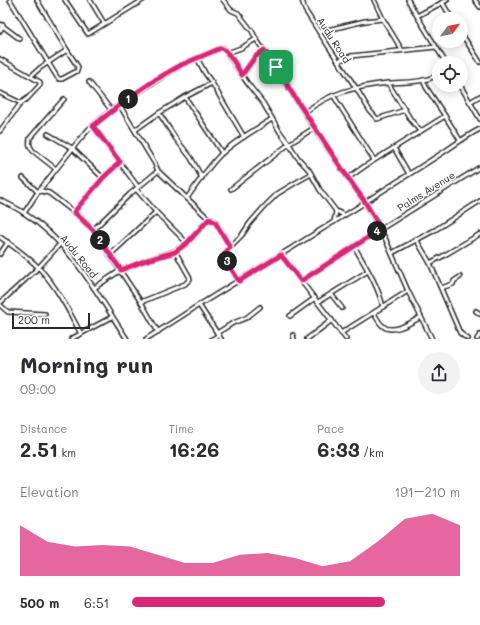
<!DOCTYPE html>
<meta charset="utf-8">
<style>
:root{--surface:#fff;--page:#f2f2f3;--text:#2b2b33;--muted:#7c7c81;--accent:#db2777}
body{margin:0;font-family:Mali,sans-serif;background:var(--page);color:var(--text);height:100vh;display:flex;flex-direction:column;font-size:15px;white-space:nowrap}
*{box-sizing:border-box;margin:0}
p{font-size:13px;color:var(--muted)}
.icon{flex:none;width:22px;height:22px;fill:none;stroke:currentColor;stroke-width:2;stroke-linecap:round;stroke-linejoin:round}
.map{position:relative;height:339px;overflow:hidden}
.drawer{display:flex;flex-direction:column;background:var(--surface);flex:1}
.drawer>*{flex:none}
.needle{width:26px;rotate:58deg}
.tools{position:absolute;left:432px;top:12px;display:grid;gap:8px}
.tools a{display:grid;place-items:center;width:36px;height:36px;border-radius:50%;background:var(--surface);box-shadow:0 2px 10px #0003;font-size:20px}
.scale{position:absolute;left:12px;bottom:10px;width:78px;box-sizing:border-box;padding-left:4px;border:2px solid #2b2b2b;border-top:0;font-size:11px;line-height:14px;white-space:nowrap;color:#2b2b2b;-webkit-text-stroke:3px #fff;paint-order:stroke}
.pin{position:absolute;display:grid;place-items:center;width:34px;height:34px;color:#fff;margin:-17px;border-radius:8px;box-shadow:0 2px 6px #0006}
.km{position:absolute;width:20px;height:20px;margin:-10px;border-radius:50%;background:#222;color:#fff;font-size:11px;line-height:20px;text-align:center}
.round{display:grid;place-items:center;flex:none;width:42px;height:42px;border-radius:21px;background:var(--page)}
.summary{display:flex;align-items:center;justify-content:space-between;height:68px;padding:0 20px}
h1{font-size:22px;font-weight:800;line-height:30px}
.figures{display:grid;grid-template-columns:repeat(3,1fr);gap:6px;height:68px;padding:4px 20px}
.figures div{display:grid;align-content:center}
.figures b{font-size:20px;font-weight:800}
.figures small{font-size:11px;font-weight:400}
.figures p{font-size:11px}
.chart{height:112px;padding:8px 20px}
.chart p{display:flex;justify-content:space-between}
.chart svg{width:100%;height:72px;margin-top:4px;fill:var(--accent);opacity:.7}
ul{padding:0 20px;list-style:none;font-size:13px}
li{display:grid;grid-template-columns:64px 48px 1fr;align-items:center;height:30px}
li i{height:10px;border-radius:5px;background:var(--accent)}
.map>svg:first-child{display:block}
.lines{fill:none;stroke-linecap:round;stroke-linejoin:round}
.minor-casing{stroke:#2b2b2b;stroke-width:6}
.minor{stroke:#fff;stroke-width:3}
.route-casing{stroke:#fff;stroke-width:8}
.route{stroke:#db2777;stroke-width:5}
.labels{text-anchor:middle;stroke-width:3;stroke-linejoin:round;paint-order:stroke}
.street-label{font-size:10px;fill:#2b2b2b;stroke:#fff}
</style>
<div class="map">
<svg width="480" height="339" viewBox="0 0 480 339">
<rect width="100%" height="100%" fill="#fff"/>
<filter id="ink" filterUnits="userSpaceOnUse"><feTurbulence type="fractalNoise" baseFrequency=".025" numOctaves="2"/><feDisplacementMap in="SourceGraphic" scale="8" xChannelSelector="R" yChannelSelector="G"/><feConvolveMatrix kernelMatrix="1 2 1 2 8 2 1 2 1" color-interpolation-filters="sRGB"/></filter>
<g filter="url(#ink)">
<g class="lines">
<defs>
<g id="minor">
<polyline points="10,0 57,77 59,79 62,79 77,71 78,67 67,50 37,0"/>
<polyline points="65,0 88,34 143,0"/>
<polyline points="90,0 104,23"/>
<polyline points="223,0 231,10 238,13 252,31 256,39 285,81 290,90 314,128 348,178 365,202 385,238 408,291 432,339"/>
<polyline points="302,0 305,10 319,32 356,88 370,111 377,119 405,110"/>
<polyline points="374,0 383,19 402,50"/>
<polyline points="408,0 417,16 446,63"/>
<polyline points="475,0 480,7"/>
<polyline points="442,2 452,19"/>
<polyline points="417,16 447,0"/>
<polyline points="0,24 20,39"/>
<polyline points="0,31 3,25"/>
<polyline points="319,32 365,21 383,19"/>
<polyline points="461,33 480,62"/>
<polyline points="227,53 241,48 256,39"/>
<polyline points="197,58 205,73 212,83 244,137"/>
<polyline points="0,59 40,82 40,85 28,98 21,103 0,131"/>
<polyline points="338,61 351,56 436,47"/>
<polyline points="242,75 255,57 264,50"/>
<polyline points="31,76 40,68 67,50"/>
<polyline points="423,80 426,87 445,116 460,140"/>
<polyline points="89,82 112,111"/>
<polyline points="388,83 411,120 420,131"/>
<polyline points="460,85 480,119"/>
<polyline points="0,93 21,103"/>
<polyline points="333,95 374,160"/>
<polyline points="185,97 222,153"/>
<polyline points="470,102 480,96"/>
<polyline points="120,106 155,164 158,171 209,219 215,221 230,247"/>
<path d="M305 112C331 92 355 87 388 83 401 82 415 83 428 79 431 78 435 76 439 74"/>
<polyline points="159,113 176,139 191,158 202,178"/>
<polyline points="93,126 138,187"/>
<polyline points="135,130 159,113 185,97 212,83"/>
<polyline points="48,134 72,148 103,178"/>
<polyline points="394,148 409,174"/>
<path d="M56 169 33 151C29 146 29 144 30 138L64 99"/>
<polyline points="23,178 38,192 80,139 89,129 108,113 137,93 181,65 221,48 223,48 227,53 248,84 263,103 280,132 289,144 314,128"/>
<polyline points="348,178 365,166 445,116"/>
<polyline points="136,189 156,212 187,243"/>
<polyline points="231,189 289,144 298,158 309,170 320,190 336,211 344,215"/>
<path d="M187 198C198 183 208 167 221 154 236 140 255 130 272 119"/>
<path d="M0 200C8 204 17 208 24 213 71 243 97 294 127 339"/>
<polyline points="74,212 103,178 120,162"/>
<polyline points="24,213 38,192 42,191 49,193 74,212 93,230 141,302 158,332"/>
<polyline points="334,222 336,211"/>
<polyline points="93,230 130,194 158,171"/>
<path d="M0 237C13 246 27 256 39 268 57 287 69 311 81 334"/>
<polyline points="416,239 430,263 460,333 468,339"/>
<path d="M354 246C365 265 378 285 383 307"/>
<polyline points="392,253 435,230 480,201"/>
<polyline points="0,254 8,242"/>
<polyline points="110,255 156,212"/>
<polyline points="281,255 346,339"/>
<polyline points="430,263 443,256 480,234"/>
<polyline points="239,281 223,256 230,247 242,235 250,223 265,206 277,194 295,183 311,174"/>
<polyline points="301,281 381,229 480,167"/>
<polyline points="94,288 121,270 144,261 175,251 187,243 209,219"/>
<polyline points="441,288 453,284 454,281 460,277"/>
<polyline points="331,294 342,308"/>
<polyline points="141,302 185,284 190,279 189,276 175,251"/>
<polyline points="318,302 368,271"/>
<polyline points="0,303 38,268 60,244"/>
<polyline points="0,305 8,312 45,314"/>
<polyline points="199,305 221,339"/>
<polyline points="476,311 480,314"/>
<path d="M374 313C376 317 379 323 383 326 392 335 412 322 421 317"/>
<polyline points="290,316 315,298"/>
<polyline points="217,333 233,323 246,318 260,307"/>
<polyline points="341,333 408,291"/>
<polyline points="293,335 294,339"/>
<polyline points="71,339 112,317"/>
<path d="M146 339 199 305 358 207C383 190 410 174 436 157 451 148 464 137 480 129"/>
<polyline points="212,339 219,335"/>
<polyline points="307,339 332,320"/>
<polyline points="477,339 480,335"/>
</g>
</defs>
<use href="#minor" class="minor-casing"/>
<use href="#minor" class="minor"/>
</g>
</g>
<g class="lines" filter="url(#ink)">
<defs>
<path id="route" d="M221 48C229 51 237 67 242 75L255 57 264 50 285 81 290 90 348 178 365 202 381 229 301 281 281 255 239 281 223 256 230 247 215 222 209 219 187 243 175 252 144 261 121 270 93 230 74 212 103 178 120 162 93 126 130 97 155 80 181 65Z"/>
</defs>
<use href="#route" class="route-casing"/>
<use href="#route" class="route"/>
</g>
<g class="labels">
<g class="street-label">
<text transform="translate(334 40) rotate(57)" y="4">Audu Road</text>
<text transform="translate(426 191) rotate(-32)" y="4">Palms Avenue</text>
<text transform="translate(79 256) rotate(51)" y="4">Audu Road</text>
</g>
</g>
</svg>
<div class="tools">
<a><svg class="needle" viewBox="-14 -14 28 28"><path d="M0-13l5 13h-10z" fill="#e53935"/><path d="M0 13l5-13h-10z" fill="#7c7c81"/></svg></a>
<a><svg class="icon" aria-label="locate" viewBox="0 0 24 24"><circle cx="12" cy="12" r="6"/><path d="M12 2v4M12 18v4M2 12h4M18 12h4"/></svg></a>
</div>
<div class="scale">200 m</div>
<div class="pin" style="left:276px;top:67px;background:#1e9e55"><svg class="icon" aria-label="arrive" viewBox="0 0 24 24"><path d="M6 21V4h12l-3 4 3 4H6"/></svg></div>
<b class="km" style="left:128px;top:99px">1</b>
<b class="km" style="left:100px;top:240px">2</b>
<b class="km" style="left:227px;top:261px">3</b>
<b class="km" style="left:377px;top:231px">4</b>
</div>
<section class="drawer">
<div class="summary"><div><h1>Morning run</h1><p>09:00</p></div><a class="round"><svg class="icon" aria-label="share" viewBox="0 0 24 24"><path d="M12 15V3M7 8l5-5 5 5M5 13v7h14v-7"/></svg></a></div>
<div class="figures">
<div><p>Distance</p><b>2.51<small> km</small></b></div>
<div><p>Time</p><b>16:26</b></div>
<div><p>Pace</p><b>6:33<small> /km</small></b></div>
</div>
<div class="chart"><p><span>Elevation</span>191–210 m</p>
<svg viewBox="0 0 160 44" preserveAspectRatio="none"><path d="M0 44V13L10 23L20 26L30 25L40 26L50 31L60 36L70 36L80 31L90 30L100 33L110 38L120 35L130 23L140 9L150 6L160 13V44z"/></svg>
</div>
<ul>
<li><b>500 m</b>6:51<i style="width:77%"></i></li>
</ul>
</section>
